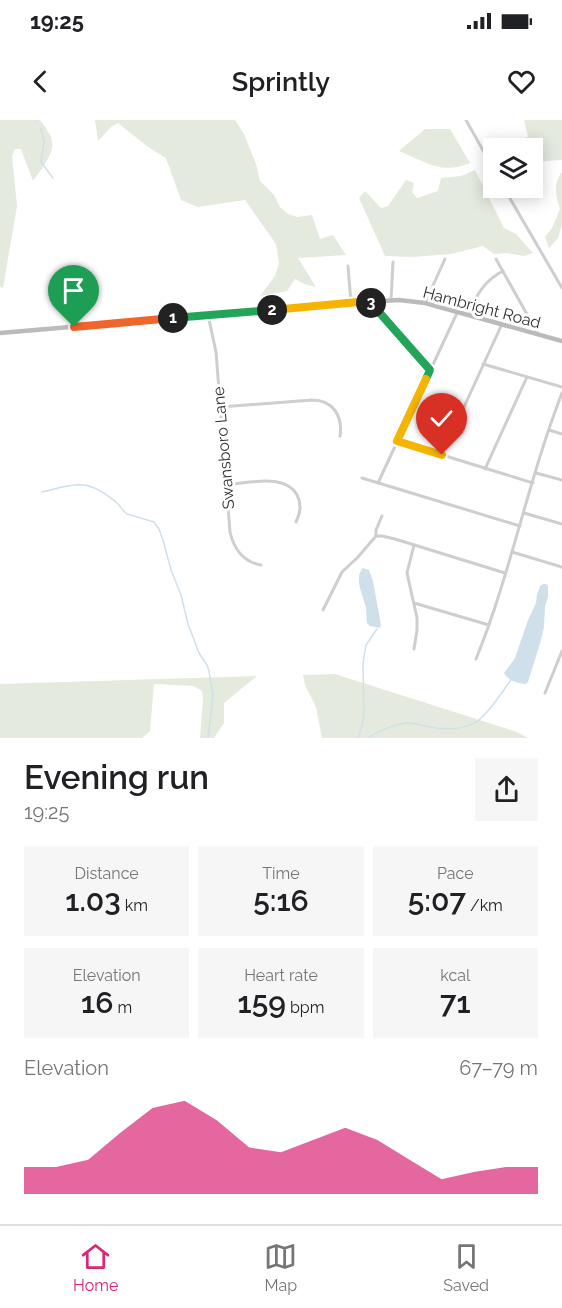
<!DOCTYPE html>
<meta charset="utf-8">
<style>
:root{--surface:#fff;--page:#f6f6f6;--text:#202124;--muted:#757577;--line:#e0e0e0;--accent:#db2777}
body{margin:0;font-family:Raleway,sans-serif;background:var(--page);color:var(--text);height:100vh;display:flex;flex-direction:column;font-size:22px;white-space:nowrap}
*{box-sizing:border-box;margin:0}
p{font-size:20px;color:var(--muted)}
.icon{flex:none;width:33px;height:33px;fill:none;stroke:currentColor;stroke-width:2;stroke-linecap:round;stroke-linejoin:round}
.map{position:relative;height:618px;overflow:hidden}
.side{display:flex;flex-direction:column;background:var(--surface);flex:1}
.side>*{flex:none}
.buttons{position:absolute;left:483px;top:18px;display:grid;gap:12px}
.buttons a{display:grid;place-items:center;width:60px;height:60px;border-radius:0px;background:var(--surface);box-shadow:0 3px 15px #0003;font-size:30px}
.pin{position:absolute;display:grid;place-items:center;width:51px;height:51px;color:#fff;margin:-62px -26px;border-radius:50% 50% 50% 0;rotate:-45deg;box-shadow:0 0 6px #0007}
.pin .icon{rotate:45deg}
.km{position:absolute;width:30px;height:30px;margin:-15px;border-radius:50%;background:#222;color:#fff;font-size:16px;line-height:30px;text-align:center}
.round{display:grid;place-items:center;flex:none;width:63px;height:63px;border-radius:0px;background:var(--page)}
.headline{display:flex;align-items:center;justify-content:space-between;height:102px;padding:0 24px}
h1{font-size:33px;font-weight:600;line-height:45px}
.figures{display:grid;grid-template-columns:repeat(3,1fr);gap:9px;height:102px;padding:6px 24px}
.figures div{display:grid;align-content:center;border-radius:0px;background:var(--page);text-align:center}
.figures b{font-size:30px;font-weight:600}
.figures small{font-size:16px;font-weight:400}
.figures p{font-size:16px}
.chart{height:168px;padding:12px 24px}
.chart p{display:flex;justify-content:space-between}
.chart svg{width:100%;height:108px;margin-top:6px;fill:var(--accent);opacity:.7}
.status{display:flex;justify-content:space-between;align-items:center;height:42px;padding:0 30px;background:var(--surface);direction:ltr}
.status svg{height:16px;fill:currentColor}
header{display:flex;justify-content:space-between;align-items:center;height:78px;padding:0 24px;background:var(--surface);font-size:27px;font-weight:600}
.menu{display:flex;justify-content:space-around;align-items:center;height:84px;border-top:2px solid var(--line);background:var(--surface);font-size:16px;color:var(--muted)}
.menu a{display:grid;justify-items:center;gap:3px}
.menu .on{color:var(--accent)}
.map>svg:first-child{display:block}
.green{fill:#e4eade}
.water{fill:#cfe0eb}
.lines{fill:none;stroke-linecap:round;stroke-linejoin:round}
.stream{stroke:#cfe0eb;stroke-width:1.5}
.street{stroke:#cecece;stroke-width:3}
.secondary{stroke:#bbb;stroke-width:4.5}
.split-1-casing{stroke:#fff;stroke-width:12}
.split-2-casing{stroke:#fff;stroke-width:12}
.split-3-casing{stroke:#fff;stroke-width:12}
.split-4-casing{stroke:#fff;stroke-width:12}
.split-5-casing{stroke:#fff;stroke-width:12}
.split-1{stroke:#f0652b;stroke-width:8}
.split-2{stroke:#22a559;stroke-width:8}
.split-3{stroke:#f5b400;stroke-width:8}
.split-4{stroke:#22a559;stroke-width:8}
.split-5{stroke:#f5b400;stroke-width:8}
.labels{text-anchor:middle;stroke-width:6;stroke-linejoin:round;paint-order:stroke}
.street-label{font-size:16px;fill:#313131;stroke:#fff}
</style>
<div class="status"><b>19:25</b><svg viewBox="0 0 49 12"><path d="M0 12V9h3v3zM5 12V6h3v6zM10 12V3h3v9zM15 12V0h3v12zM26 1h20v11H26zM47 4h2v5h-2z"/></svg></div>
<header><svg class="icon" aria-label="back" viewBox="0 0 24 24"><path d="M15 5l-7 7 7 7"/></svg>Sprintly<svg class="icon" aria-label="heart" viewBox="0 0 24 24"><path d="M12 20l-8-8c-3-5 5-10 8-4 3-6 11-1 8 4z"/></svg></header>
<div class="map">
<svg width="562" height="618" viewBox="0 0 562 618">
<rect width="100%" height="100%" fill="#fff"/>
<g class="green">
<path d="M0 0H40C44 5 48 11 51 17 57 32 41 49 33 61L21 29H15L12 36 17 86 3 168 0 167Z"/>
<polygon points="95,0 235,0 244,14 256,44 260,61 274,75 280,87 288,94 297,97 312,95 320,119 333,115 346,135 298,138 316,167 304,164 295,159 287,171 260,176 275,156 279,143 276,124 245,80 198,87 181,80 166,38 148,27 118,3 111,7 98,21"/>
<polygon points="524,0 562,0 562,40 545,41 533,44 532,28 498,28 496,25 528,17"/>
<path d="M425 9H450L470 43C441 55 426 42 399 31Z"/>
<polygon points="475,50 504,108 516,114 533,133 524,136 507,133 494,134 483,126 451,134 413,137 385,136 359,78 365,71 381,88 388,86 406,60 414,63 412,72 417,78 438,71 441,58 461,56"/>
<path d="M562 52V105L558 118 549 128 545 117 552 108 560 89C556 77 553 63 562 52Z"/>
<polygon points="335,554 517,612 528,618 322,618 316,587 305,565 303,555"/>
<polygon points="257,556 224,583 224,603 214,618 200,618 203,579 202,571 194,566 154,564 150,611 142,618 0,618 0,564"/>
</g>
<g class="water">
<path d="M363 448 369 450 373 461 381 505 380 508 370 506 367 503C366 497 367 490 365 484 362 473 354 457 363 448Z"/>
<path d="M543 464H546L548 466V477L545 486 544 507 541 520 528 562 526 564C517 564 508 560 504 553L515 538 528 500 536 483 537 475 540 466Z"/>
</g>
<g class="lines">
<g class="stream">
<polyline points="37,0 37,1"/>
<polyline points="41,8 44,22 41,42 53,58"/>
<path d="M42 372C78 363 88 358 118 384 121 387 123 391 127 394L154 402 159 409 163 420 171 450 181 475 188 504 199 533 207 545 209 551 213 575 208 618"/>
<polyline points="358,618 363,602 364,593 363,543 366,525 377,509"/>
<path d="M368 618C381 610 396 602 411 603 418 604 424 606 430 607 445 610 466 610 479 600 492 589 501 573 511 560"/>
</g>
<g class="street">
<polyline points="466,0 494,50"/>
<polyline points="504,68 562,168"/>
<polyline points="496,139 538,214"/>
<polyline points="348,146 351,183"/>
<polyline points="391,180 393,142"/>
<polyline points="370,182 430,250"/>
<polyline points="425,183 445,139"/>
<path d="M469 194C475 176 485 160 503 151"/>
<path d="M208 195 216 232 230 412C234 429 244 442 261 445"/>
<polyline points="483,244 562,267"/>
<path d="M220 287 312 280C333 280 343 296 340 316"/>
<polyline points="549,310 562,314"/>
<polyline points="397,321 533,363"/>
<polyline points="442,335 502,204"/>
<polyline points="485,349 527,257"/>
<polyline points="536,353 562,360"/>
<polyline points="362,358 520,406"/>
<polyline points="378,363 457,193"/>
<path d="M226 365C247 363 285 353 297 375 302 384 301 392 296 402"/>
<polyline points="524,393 562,404"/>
<polyline points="376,416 382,416 395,419 505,453"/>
<polyline points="512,432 562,447"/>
<polyline points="414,483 489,505"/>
<polyline points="323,490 342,452 358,437 376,416 376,410 382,396"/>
<polyline points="414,529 417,510 417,498 407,453 414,425"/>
<path d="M476 539C511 453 528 360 562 273"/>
<polyline points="545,573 562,531"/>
</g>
<polyline class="secondary" points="0,213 351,183 399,180 425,183 562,221"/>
</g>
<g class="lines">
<defs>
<polyline id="split-1" points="74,207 173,198"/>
<polyline id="split-2" points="173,198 272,190"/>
<polyline id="split-3" points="272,190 369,181 371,183"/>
<polyline id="split-4" points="371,183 430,250 426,259"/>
<polyline id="split-5" points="426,259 397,321 442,335"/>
</defs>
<use href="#split-1" class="split-1-casing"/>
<use href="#split-2" class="split-2-casing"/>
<use href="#split-3" class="split-3-casing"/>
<use href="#split-4" class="split-4-casing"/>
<use href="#split-5" class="split-5-casing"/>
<use href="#split-1" class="split-1"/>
<use href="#split-2" class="split-2"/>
<use href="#split-3" class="split-3"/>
<use href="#split-4" class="split-4"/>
<use href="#split-5" class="split-5"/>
</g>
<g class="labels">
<g class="street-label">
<text transform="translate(482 187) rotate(15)" y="6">Hambright Road</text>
<text transform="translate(223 328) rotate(-95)" y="6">Swansboro Lane</text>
</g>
</g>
</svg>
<div class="buttons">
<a><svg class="icon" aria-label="layers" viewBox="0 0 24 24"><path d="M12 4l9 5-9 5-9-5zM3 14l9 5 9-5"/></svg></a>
</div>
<div class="pin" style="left:74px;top:207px;background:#1e9e55"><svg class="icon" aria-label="arrive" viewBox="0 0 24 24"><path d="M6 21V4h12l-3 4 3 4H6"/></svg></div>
<div class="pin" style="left:442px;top:335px;background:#d93025"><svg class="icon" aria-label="check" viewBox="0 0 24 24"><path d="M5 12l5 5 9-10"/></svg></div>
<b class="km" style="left:173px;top:198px">1</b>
<b class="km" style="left:272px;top:190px">2</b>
<b class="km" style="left:371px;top:183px">3</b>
</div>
<section class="side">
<div class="headline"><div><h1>Evening run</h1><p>19:25</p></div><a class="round"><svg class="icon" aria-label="share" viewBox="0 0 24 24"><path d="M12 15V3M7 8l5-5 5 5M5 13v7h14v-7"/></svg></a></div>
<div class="figures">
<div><p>Distance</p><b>1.03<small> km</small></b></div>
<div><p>Time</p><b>5:16</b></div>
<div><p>Pace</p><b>5:07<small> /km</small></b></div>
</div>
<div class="figures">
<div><p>Elevation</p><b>16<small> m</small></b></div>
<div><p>Heart rate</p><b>159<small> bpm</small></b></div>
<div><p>kcal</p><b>71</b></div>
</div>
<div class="chart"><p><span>Elevation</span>67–79 m</p>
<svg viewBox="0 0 160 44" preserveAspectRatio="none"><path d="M0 44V33L10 33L20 30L30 19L40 9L50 6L60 14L70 25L80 27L90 22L100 17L110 22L120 30L130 38L140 35L150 33L160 33V44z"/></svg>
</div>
</section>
<nav class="menu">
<a class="on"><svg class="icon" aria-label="home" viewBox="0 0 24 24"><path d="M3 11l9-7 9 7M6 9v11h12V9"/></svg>Home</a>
<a><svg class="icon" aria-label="map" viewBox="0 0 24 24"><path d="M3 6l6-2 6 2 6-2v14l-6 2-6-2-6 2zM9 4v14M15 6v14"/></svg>Map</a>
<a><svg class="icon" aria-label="saved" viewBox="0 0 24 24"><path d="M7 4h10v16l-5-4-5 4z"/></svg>Saved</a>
</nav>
